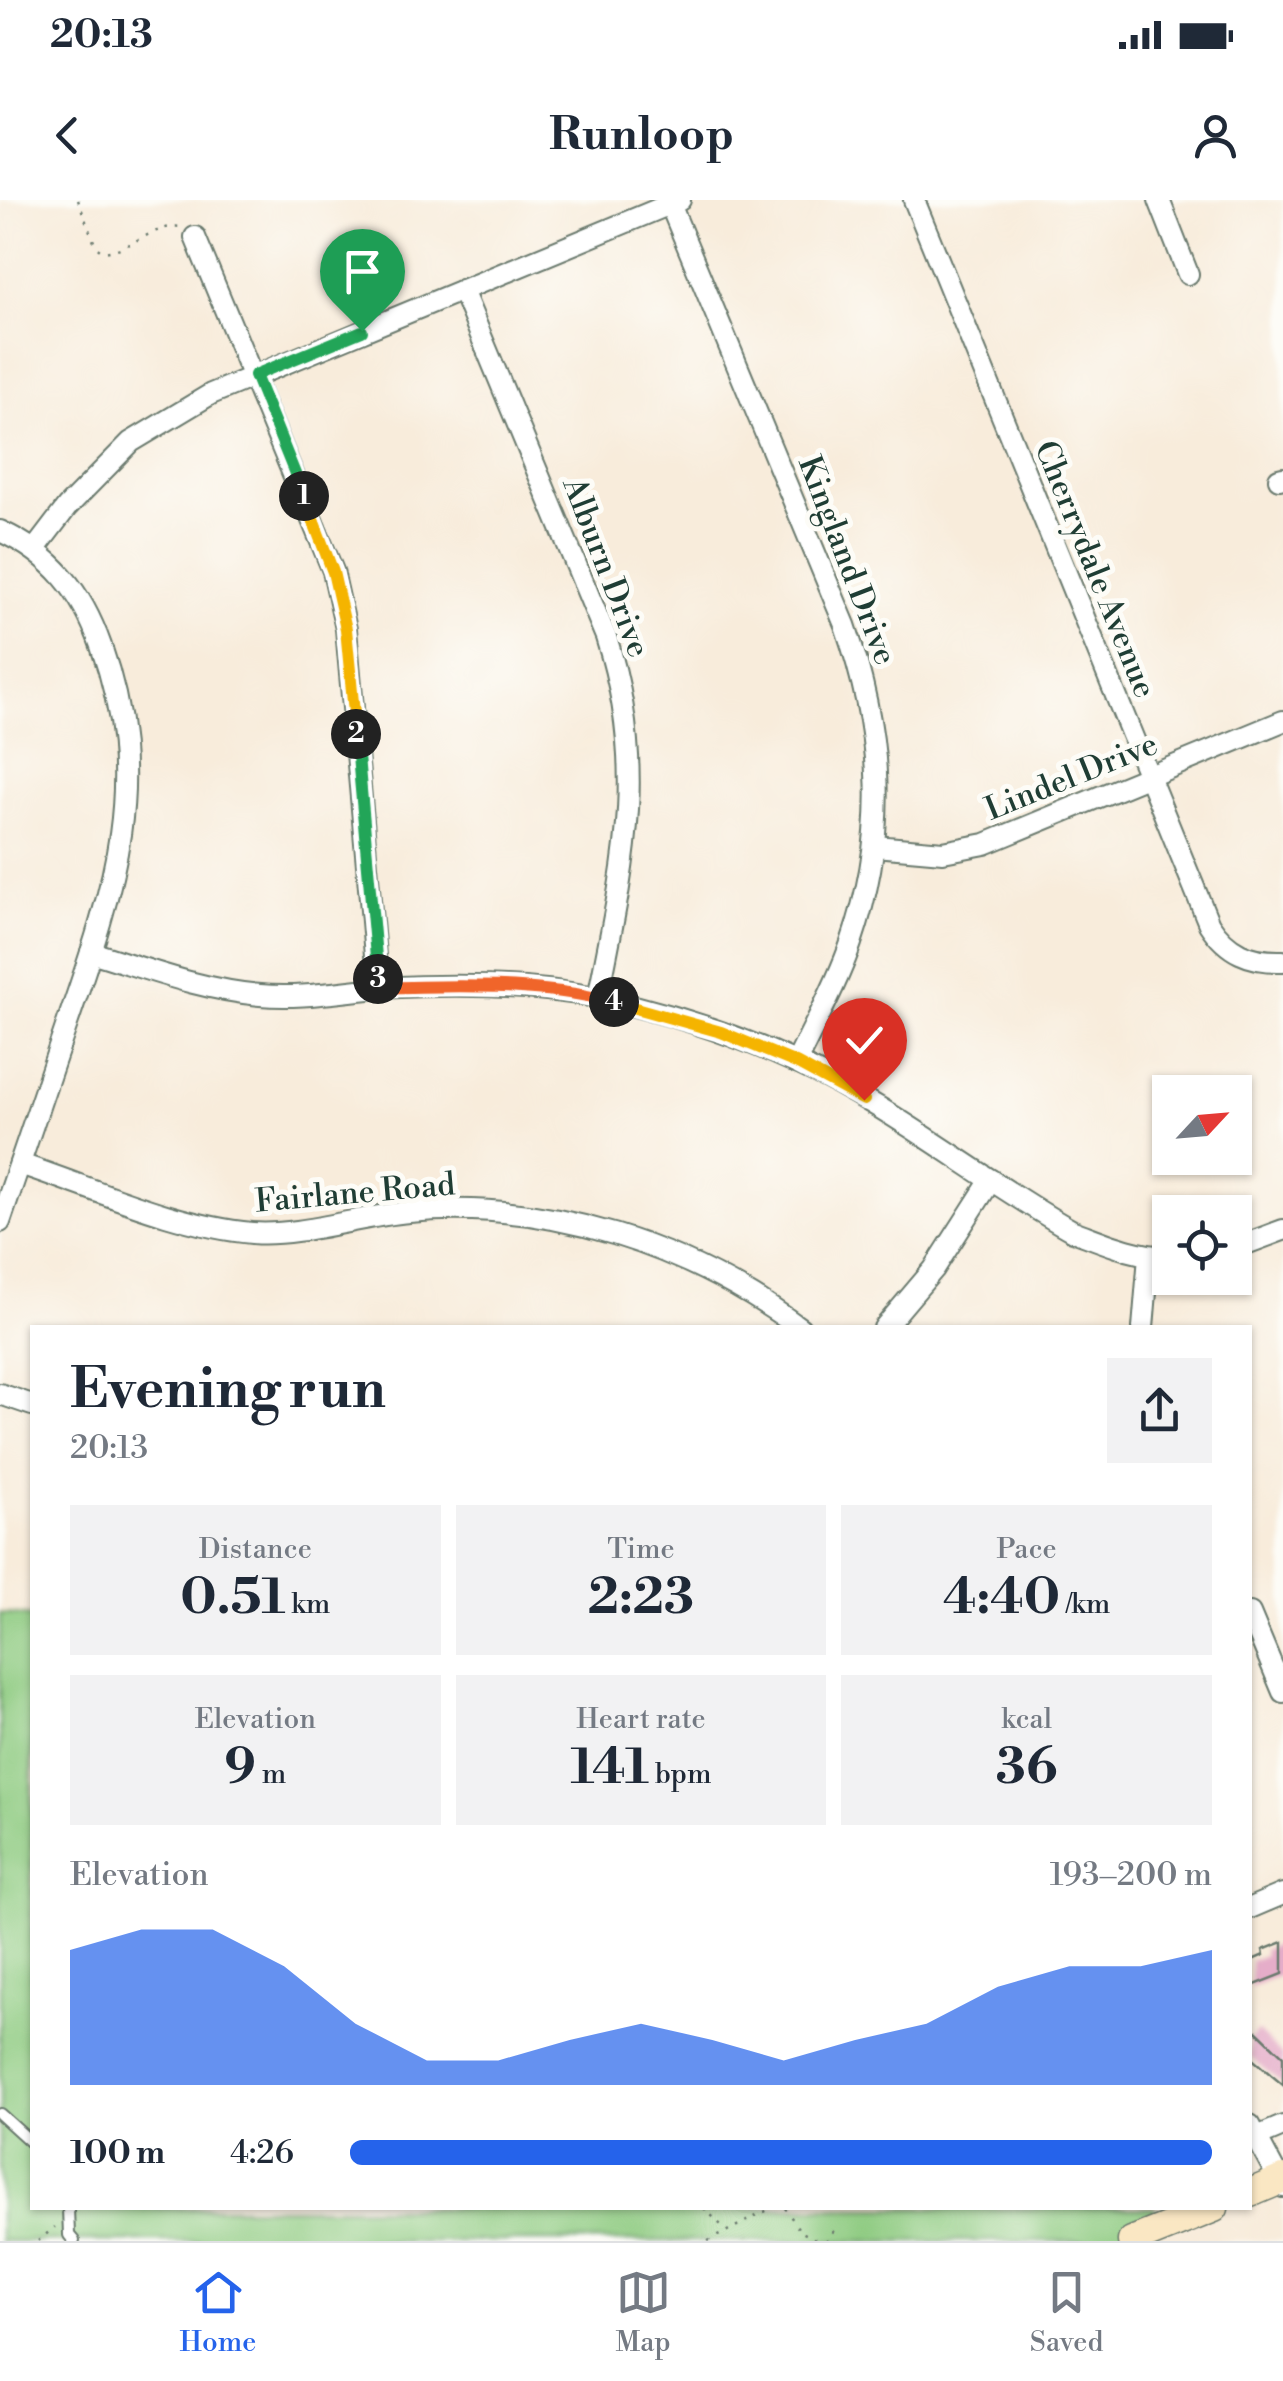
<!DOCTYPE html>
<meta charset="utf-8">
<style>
:root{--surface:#fff;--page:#f2f2f3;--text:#1f2937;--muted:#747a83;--line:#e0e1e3;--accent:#2563eb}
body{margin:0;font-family:"Libre Bodoni",serif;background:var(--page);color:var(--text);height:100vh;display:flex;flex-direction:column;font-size:38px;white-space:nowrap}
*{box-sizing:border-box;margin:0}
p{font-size:32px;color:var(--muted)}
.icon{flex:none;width:55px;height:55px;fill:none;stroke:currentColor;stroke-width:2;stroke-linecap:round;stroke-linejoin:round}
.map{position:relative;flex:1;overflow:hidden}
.details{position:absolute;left:30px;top:1125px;width:1222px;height:885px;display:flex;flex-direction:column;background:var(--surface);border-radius:0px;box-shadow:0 2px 8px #0004}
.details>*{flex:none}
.needle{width:65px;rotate:64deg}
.tools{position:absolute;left:1152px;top:875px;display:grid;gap:20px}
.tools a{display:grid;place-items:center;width:100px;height:100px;border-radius:0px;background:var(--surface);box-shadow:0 2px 8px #0004;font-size:50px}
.pin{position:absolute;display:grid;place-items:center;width:85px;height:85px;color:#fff;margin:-102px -42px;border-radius:50% 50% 50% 0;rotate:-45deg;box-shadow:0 0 10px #0007}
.pin .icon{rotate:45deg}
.km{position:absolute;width:50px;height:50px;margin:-25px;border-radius:50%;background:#222;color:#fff;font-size:28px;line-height:50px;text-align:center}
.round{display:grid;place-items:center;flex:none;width:105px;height:105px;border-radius:0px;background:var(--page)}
.head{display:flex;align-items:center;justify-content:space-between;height:170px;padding:0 40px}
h1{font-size:55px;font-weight:700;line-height:75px}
.stats{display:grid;grid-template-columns:repeat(3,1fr);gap:15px;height:170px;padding:10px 40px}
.stats div{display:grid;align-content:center;border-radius:0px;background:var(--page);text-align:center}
.stats b{font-size:50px;font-weight:700}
.stats small{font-size:28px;font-weight:400}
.stats p{font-size:28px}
.chart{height:280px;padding:20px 40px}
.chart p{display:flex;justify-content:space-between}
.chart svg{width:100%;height:180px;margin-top:10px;fill:var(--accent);opacity:.7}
ul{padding:0 40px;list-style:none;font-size:32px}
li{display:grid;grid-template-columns:160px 120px 1fr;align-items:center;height:75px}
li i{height:25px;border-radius:12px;background:var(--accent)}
.status{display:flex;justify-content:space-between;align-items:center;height:70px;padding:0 50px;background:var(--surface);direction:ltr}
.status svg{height:28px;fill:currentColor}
header{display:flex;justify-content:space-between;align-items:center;height:130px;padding:0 40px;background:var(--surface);font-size:45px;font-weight:700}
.tabs{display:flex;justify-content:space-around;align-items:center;height:140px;border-top:2px solid var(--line);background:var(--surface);font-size:28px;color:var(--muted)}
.tabs a{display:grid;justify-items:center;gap:5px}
.tabs .current{color:var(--accent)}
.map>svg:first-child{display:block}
.green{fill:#8ecb81;stroke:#56845a;stroke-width:2.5}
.building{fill:#e5adc9}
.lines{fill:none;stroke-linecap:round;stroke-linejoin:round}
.lane-casing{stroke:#6b7a6e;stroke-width:14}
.street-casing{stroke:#6b7a6e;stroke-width:24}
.secondary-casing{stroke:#6b7a6e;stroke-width:31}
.path{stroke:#6b7a6e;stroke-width:2.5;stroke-dasharray:2.5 8;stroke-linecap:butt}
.lane{stroke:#fff;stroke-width:10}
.street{stroke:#fff;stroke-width:20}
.secondary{stroke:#fae7c3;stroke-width:28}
.split-1-casing{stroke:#fff;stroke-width:20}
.split-2-casing{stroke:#fff;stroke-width:20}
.split-3-casing{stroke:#fff;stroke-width:20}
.split-4-casing{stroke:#fff;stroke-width:20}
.split-5-casing{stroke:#fff;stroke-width:20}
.split-1{stroke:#22a559;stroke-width:12}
.split-2{stroke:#f5b400;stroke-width:12}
.split-3{stroke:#22a559;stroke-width:12}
.split-4{stroke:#f0652b;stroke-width:12}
.split-5{stroke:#f5b400;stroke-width:12}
.labels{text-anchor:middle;stroke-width:10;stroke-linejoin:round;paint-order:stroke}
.street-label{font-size:32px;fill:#1f3d34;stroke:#fdfcf7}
</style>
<div class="status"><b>20:13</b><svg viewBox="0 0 49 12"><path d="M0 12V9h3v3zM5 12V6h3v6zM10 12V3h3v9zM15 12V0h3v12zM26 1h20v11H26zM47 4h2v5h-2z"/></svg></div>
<header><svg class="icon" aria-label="back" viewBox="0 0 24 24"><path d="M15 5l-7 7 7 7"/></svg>Runloop<svg class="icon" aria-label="person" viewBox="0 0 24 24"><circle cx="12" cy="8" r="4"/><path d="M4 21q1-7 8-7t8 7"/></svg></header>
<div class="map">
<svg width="1283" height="2041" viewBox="0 0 1283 2041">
<rect width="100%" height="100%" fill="#fdfcf7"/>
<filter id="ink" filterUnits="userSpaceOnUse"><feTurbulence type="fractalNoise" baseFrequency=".01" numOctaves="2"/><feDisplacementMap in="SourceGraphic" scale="20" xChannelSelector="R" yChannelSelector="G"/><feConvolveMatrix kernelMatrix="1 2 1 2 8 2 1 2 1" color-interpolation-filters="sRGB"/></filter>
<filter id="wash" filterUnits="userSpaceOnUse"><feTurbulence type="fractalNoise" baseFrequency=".0048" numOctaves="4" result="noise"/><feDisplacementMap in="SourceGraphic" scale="40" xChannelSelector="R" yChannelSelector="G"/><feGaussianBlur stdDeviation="2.25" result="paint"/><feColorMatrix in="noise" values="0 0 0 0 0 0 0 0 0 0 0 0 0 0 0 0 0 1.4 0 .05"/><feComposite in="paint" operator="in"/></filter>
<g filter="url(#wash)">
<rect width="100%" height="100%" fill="#f8ecdb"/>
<polygon class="green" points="0,1413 32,1417 32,2008 1154,2008 1165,2027 1132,2041 0,2041"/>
<g id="blocks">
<g class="building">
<polygon points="1283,1742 1283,1774 1250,1787 1250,1761 1264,1755 1263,1750"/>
<polygon points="1257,1831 1283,1856 1283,1885 1250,1857 1250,1839"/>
</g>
</g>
</g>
<g filter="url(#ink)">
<use href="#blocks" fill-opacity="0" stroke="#6b7a6e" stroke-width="2.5"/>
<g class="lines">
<defs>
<g id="lane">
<polyline points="0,1914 32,1943"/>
<polyline points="68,2008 69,2035 74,2041"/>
</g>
<g id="street">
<path d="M914 0 1209 724C1227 752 1250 762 1283 761"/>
<polyline points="1159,0 1188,74"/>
<path d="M670 4 845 425C883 535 889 632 851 743 837 784 815 823 796 863"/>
<polyline points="195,37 333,371 346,429 378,789"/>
<path d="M462 90 606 437C648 568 624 667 598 798"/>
<polyline points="1279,279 1283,278"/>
<path d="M0 331C53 355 82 392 101 446 150 585 113 689 68 821 45 888 23 955 0 1022"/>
<polyline points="35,349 67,307 131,242 211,194 680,0"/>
<polyline points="875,646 943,652 985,644 1283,521"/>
<path d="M91 752C147 769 202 790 260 795 300 799 341 791 381 788 453 784 530 784 600 798 666 812 734 834 795 862 893 907 979 978 1073 1031 1106 1043 1134 1056 1170 1057"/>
<path d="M20 964C93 988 175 1026 252 1033 299 1037 360 1016 409 1012 548 999 689 1046 800 1128"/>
<polyline points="1235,1048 1283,1030"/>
<polyline points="884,1128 934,1069 991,980"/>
<polyline points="1143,1128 1149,1056"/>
<polyline points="0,1194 32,1205"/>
<polyline points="1250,1413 1283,1492"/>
<polyline points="1250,1708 1283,1694"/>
<polyline points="1250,1925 1283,1987"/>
<polyline points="1257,1937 1283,1926"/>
</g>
<g id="secondary">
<polyline points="1250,1993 1283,1979"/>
<polyline points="1132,2041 1214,2008"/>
</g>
</defs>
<use href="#lane" class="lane-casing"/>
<use href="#street" class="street-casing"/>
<use href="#secondary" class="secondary-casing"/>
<g class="path">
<path d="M78 0 96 47 103 52C130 50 156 23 182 27"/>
<polyline points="704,2008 725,2029"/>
<polyline points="785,2008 800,2031 819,2041"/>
<polyline points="38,2041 55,2027"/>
<polyline points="708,2041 772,2008"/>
<polyline points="826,2041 834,2030"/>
</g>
<use href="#lane" class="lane"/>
<use href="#street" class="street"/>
<use href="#secondary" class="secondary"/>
</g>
</g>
<g class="lines" filter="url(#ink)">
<defs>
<polyline id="split-1" points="304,296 255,175 362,131"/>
<polyline id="split-2" points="304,296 333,372 346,429 356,534"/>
<polyline id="split-3" points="356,534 378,779"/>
<path id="split-4" d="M378 779V788C452 785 542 783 614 802"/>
<polyline id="split-5" points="614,802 721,832 796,863 864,900"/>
</defs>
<use href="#split-1" class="split-1-casing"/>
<use href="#split-2" class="split-2-casing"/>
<use href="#split-3" class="split-3-casing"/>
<use href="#split-4" class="split-4-casing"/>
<use href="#split-5" class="split-5-casing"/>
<use href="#split-1" class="split-1"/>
<use href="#split-2" class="split-2"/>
<use href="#split-3" class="split-3"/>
<use href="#split-4" class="split-4"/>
<use href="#split-5" class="split-5"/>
</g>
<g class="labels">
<g class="street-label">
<text transform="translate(848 360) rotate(69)" y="11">Kingland Drive</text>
<text transform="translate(607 367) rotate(69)" y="11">Alburn Drive</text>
<text transform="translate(1096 369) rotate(68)" y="11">Cherrydale Avenue</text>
<text transform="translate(1071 576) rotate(-22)" y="11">Lindel Drive</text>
<text transform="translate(355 992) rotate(-5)" y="11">Fairlane Road</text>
</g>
</g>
</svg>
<div class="tools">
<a><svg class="needle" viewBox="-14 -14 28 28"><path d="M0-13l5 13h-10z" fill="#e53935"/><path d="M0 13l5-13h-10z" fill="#747a83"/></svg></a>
<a><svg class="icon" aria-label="locate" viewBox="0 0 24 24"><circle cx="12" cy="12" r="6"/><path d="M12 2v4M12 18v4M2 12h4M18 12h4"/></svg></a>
</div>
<div class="pin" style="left:362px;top:131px;background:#1e9e55"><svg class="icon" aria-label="arrive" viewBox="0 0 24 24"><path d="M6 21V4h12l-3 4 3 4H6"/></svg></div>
<div class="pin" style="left:864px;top:900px;background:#d93025"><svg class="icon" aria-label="check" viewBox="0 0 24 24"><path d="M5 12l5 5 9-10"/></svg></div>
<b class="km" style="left:304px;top:296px">1</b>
<b class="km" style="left:356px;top:534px">2</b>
<b class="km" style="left:378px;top:779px">3</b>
<b class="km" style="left:614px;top:802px">4</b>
<section class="details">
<div class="head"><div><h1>Evening run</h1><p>20:13</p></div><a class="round"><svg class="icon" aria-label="share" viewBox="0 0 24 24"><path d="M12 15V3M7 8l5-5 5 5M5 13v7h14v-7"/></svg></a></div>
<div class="stats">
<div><p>Distance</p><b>0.51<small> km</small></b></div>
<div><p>Time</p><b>2:23</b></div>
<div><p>Pace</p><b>4:40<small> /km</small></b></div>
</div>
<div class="stats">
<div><p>Elevation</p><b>9<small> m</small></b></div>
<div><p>Heart rate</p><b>141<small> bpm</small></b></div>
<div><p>kcal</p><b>36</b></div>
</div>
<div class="chart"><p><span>Elevation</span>193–200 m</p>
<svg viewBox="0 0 160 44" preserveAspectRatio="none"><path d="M0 44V11L10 6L20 6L30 15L40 29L50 38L60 38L70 33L80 29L90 33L100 38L110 33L120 29L130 20L140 15L150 15L160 11V44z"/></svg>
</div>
<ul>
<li><b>100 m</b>4:26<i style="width:100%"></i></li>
</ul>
</section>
</div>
<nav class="tabs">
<a class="current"><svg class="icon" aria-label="home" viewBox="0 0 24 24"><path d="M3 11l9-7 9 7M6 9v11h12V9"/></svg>Home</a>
<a><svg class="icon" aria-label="map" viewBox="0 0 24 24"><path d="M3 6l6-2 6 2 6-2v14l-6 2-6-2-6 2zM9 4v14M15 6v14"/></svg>Map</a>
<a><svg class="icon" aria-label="saved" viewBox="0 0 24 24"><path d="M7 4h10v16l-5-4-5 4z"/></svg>Saved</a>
</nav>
